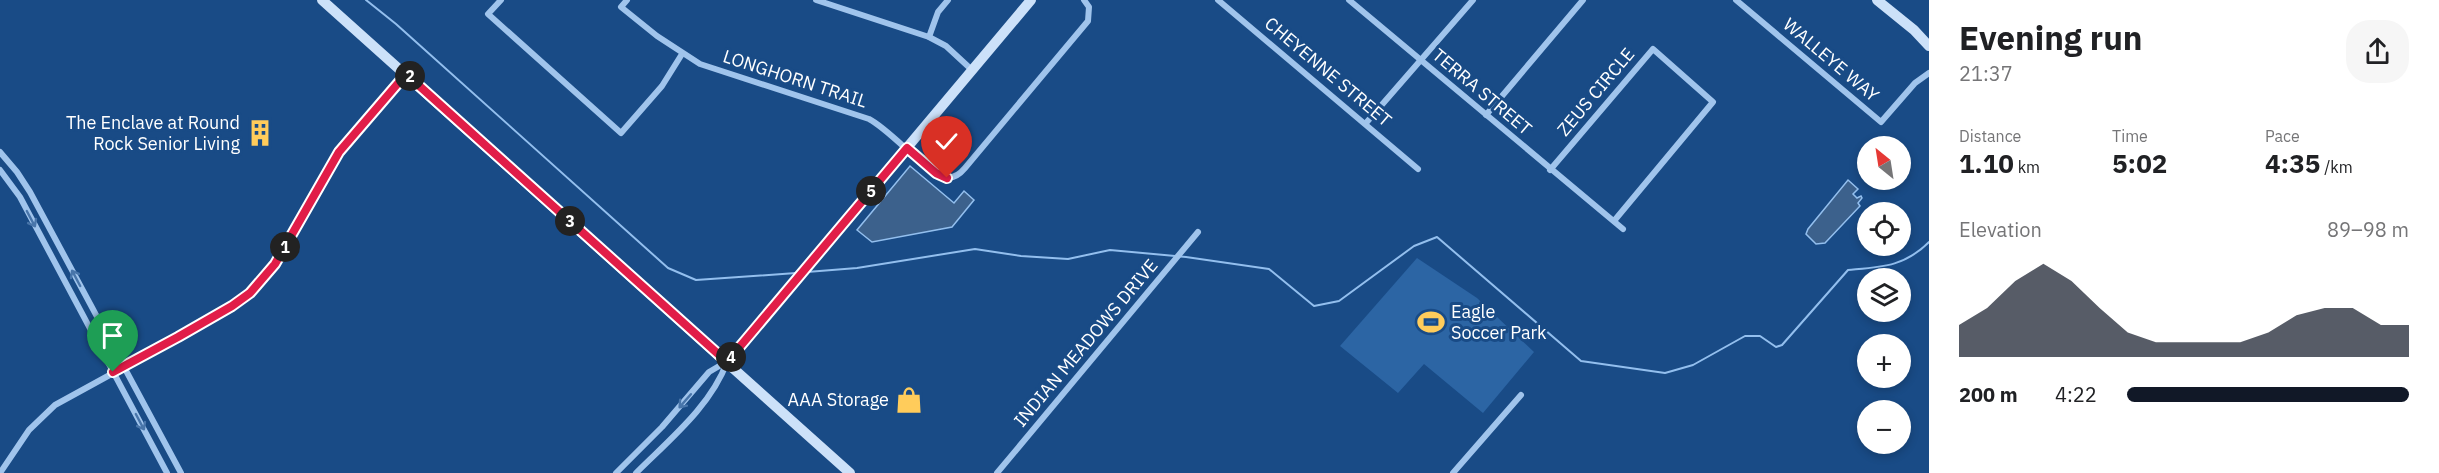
<!DOCTYPE html>
<meta charset="utf-8">
<style>
:root{--surface:#fff;--page:#f6f6f6;--text:#202124;--muted:#757577;--accent:#111827}
body{margin:0;font-family:"IBM Plex Sans",sans-serif;background:var(--page);color:var(--text);height:100vh;display:flex;flex-direction:column;font-size:22px;white-space:nowrap}
*{box-sizing:border-box;margin:0}
p{font-size:20px;color:var(--muted)}
.icon{flex:none;width:33px;height:33px;fill:none;stroke:currentColor;stroke-width:2;stroke-linecap:round;stroke-linejoin:round}
.map{position:relative;flex:1;overflow:hidden}
.sheet{display:flex;flex-direction:column;background:var(--surface);width:510px}
.sheet>*{flex:none}
.needle{width:39px;rotate:330deg}
.buttons{position:absolute;left:1857px;top:136px;display:grid;gap:12px}
.buttons a{display:grid;place-items:center;width:54px;height:54px;border-radius:50%;background:var(--surface);box-shadow:0 3px 9px #0003;font-size:30px}
.pin{position:absolute;display:grid;place-items:center;width:51px;height:51px;color:#fff;margin:-62px -26px;border-radius:50% 50% 50% 0;rotate:-45deg;box-shadow:0 0 6px #0007}
.pin .icon{rotate:45deg}
.km{position:absolute;width:30px;height:30px;margin:-15px;border-radius:50%;background:#222;color:#fff;font-size:16px;line-height:30px;text-align:center}
.round{display:grid;place-items:center;flex:none;width:63px;height:63px;border-radius:24px;background:var(--page)}
.overview{display:flex;align-items:center;justify-content:space-between;height:102px;padding:0 30px}
h1{font-size:33px;font-weight:700;line-height:45px}
.metrics{display:grid;grid-template-columns:repeat(3,1fr);gap:9px;height:102px;padding:6px 30px}
.metrics div{display:grid;align-content:center}
.metrics b{font-size:26px;font-weight:700}
.metrics small{font-size:16px;font-weight:400}
.metrics p{font-size:16px}
.chart{height:168px;padding:12px 30px}
.chart p{display:flex;justify-content:space-between}
.chart svg{width:100%;height:108px;margin-top:6px;fill:var(--accent);opacity:.7}
ul{padding:0 30px;list-style:none;font-size:20px}
li{display:grid;grid-template-columns:96px 72px 1fr;align-items:center;height:45px}
li i{height:15px;border-radius:8px;background:var(--accent)}
main{display:flex;flex:1;min-height:0}
.map>svg:first-child{display:block}
.green{fill:#2c65a4}
.water{fill:#3c618c;stroke:#93bfee;stroke-width:1.5}
.lines{fill:none;stroke-linecap:round;stroke-linejoin:round}
.stream{stroke:#93bfee;stroke-width:2}
.street{stroke:#a0c4ec;stroke-width:6}
.secondary{stroke:#cce1f9;stroke-width:10}
.oneway{stroke:#4875aa}
.route-casing{stroke:#fff;stroke-width:12}
.route{stroke:#e11d48;stroke-width:8}
.labels{text-anchor:middle;stroke-width:6;stroke-linejoin:round;paint-order:stroke}
.street-label{font-size:18px;fill:#fff;stroke:#194b86}
.poi-label{font-size:18px;fill:#fff;stroke:#194b86;text-anchor:end}
</style>
<main>
<div class="map">
<svg width="1929" height="473" viewBox="0 0 1929 473">
<rect width="100%" height="100%" fill="#194b86"/>
<polygon class="green" points="1417,258 1477,298 1534,352 1483,413 1424,364 1398,393 1340,346"/>
<g class="water">
<polygon points="910,166 954,203 964,191 974,200 952,227 872,242 857,230"/>
<polygon points="1848,180 1858,189 1853,194 1857,198 1861,196 1862,198 1858,203 1860,206 1825,243 1816,244 1806,234 1808,229"/>
</g>
<g class="lines">
<g class="stream">
<polyline points="366,0 396,24 668,268 696,280 796,273"/>
<path d="M807 272 857 268 975 249 1021 256 1068 259 1110 250 1186 257 1269 269 1314 306 1339 301 1414 246 1437 237 1581 361 1665 373 1693 365 1745 336H1760L1776 347 1782 345 1848 270C1881 267 1904 267 1929 242"/>
</g>
<g class="street">
<polyline points="501,0 488,14 621,133 662,86 682,54"/>
<path d="M627 0 621 7 657 36 700 64 869 119C892 131 925 172 945 177 953 179 960 174 965 168L1088 21 1089 7 1084 0"/>
<polyline points="816,0 929,37 946,46 972,70"/>
<polyline points="1218,0 1418,169"/>
<polyline points="1349,0 1623,229"/>
<polyline points="1736,0 1881,122 1915,83 1929,73"/>
<polyline points="929,37 938,12 948,0"/>
<polyline points="1486,115 1583,0"/>
<polyline points="1366,123 1473,0"/>
<polyline points="0,152 17,172 30,192 181,473"/>
<polyline points="0,170 20,197 167,473"/>
<polyline points="1550,170 1653,49 1713,102 1614,221"/>
<polyline points="0,473 29,430 55,405 179,337 232,306 250,293 275,264 339,152 406,74"/>
<polyline points="616,473 662,427 709,372 726,362"/>
<path d="M636 473C669 440 711 406 727 362"/>
<polyline points="997,473 1198,232"/>
<polyline points="1453,473 1521,395"/>
</g>
<g class="secondary">
<polyline points="322,0 850,473"/>
<polyline points="1877,0 1914,30 1929,46"/>
<polyline points="727,362 1031,0"/>
</g>
</g>
<defs><path id="oneway-shaft" d="M-6 0H5M1.5-3L5.5 0L1.5 3" fill="none" stroke-width="1.6" stroke-linecap="round" stroke-linejoin="round" transform="scale(1.5)"/></defs>
<g class="oneway">
<use href="#oneway-shaft" transform="translate(31 219) rotate(62)"/>
<use href="#oneway-shaft" transform="translate(76 278) rotate(-118)"/>
<use href="#oneway-shaft" transform="translate(685 401) rotate(131)"/>
<use href="#oneway-shaft" transform="translate(140 422) rotate(62)"/>
</g>
<g class="lines">
<defs>
<polyline id="route" points="113,372 178,337 232,306 250,293 275,264 339,152 406,74 727,362 907,148 936,173 947,178"/>
</defs>
<use href="#route" class="route-casing"/>
<use href="#route" class="route"/>
</g>
<defs>
<symbol id="building-bare" viewBox="-9 -9 18 18"><path d="M-4-6H4V6H1V3H-1V6H-4ZM-2.5-4.3h1.7v1.8h-1.7ZM.8-4.3h1.7v1.8H.8ZM-2.5-1h1.7V.8h-1.7ZM.8-1h1.7V.8H.8Z" fill="#ffcc5b" stroke="#194b86" stroke-width="2.5" paint-order="stroke"/></symbol>
<symbol id="stadium-bare" viewBox="-9 -9 18 18"><path d="M0-5a6.5 5 0 1 0 0 10a6.5 5 0 1 0 0-10ZM-3.5-1.8h7v3.6h-7Z" fill="#ffcc5b" stroke="#194b86" stroke-width="2.5" paint-order="stroke"/></symbol>
<symbol id="shop-bare" viewBox="-9 -9 18 18"><path d="M-5-2.5h2.3a2.7 3.5 0 0 1 5.4 0H5L5.5 6h-11ZM-1.5-2.5h3a1.5 2.3 0 0 0-3 0Z" fill="#ffcc5b" stroke="#194b86" stroke-width="2.5" paint-order="stroke"/></symbol>
</defs>
<g fill-rule="evenodd">
<use href="#building-bare" x="241" y="114" width="38" height="38"/>
<use href="#stadium-bare" x="1412" y="303" width="38" height="38"/>
<use href="#shop-bare" x="890" y="381" width="38" height="38"/>
</g>
<g class="labels">
<g class="street-label">
<text transform="translate(1831 60) rotate(40)" y="6">WALLEYE WAY</text>
<text transform="translate(1328 72) rotate(40)" y="6">CHEYENNE STREET</text>
<text transform="translate(795 79) rotate(18)" y="6">LONGHORN TRAIL</text>
<text transform="translate(1482 92) rotate(40)" y="6">TERRA STREET</text>
<text transform="translate(1596 92) rotate(-50)" y="6">ZEUS CIRCLE</text>
<text transform="translate(1086 343) rotate(-50)" y="6">INDIAN MEADOWS DRIVE</text>
</g>
<g class="poi-label">
<text x="240" y="129">The Enclave at Round<tspan x="240" dy="21">Rock Senior Living</tspan></text>
<text x="1451" y="318" text-anchor="start">Eagle<tspan x="1451" dy="21">Soccer Park</tspan></text>
<text x="889" y="406">AAA Storage</text>
</g>
</g>
</svg>
<div class="buttons">
<a><svg class="needle" viewBox="-14 -14 28 28"><path d="M0-13l5 13h-10z" fill="#e53935"/><path d="M0 13l5-13h-10z" fill="#757577"/></svg></a>
<a><svg class="icon" aria-label="locate" viewBox="0 0 24 24"><circle cx="12" cy="12" r="6"/><path d="M12 2v4M12 18v4M2 12h4M18 12h4"/></svg></a>
<a><svg class="icon" aria-label="layers" viewBox="0 0 24 24"><path d="M12 4l9 5-9 5-9-5zM3 14l9 5 9-5"/></svg></a>
<a>+</a>
<a>−</a>
</div>
<div class="pin" style="left:113px;top:372px;background:#1e9e55"><svg class="icon" aria-label="arrive" viewBox="0 0 24 24"><path d="M6 21V4h12l-3 4 3 4H6"/></svg></div>
<div class="pin" style="left:947px;top:178px;background:#d93025"><svg class="icon" aria-label="check" viewBox="0 0 24 24"><path d="M5 12l5 5 9-10"/></svg></div>
<b class="km" style="left:285px;top:247px">1</b>
<b class="km" style="left:410px;top:76px">2</b>
<b class="km" style="left:570px;top:221px">3</b>
<b class="km" style="left:731px;top:357px">4</b>
<b class="km" style="left:871px;top:191px">5</b>
</div>
<section class="sheet">
<div class="overview"><div><h1>Evening run</h1><p>21:37</p></div><a class="round"><svg class="icon" aria-label="share" viewBox="0 0 24 24"><path d="M12 15V3M7 8l5-5 5 5M5 13v7h14v-7"/></svg></a></div>
<div class="metrics">
<div><p>Distance</p><b>1.10<small> km</small></b></div>
<div><p>Time</p><b>5:02</b></div>
<div><p>Pace</p><b>4:35<small> /km</small></b></div>
</div>
<div class="chart"><p><span>Elevation</span>89–98 m</p>
<svg viewBox="0 0 160 44" preserveAspectRatio="none"><path d="M0 44V31L10 24L20 13L30 6L40 13L50 24L60 34L70 38L80 38L90 38L100 38L110 34L120 27L130 24L140 24L150 31L160 31V44z"/></svg>
</div>
<ul>
<li><b>200 m</b>4:22<i style="width:100%"></i></li>
</ul>
</section>
</main>
